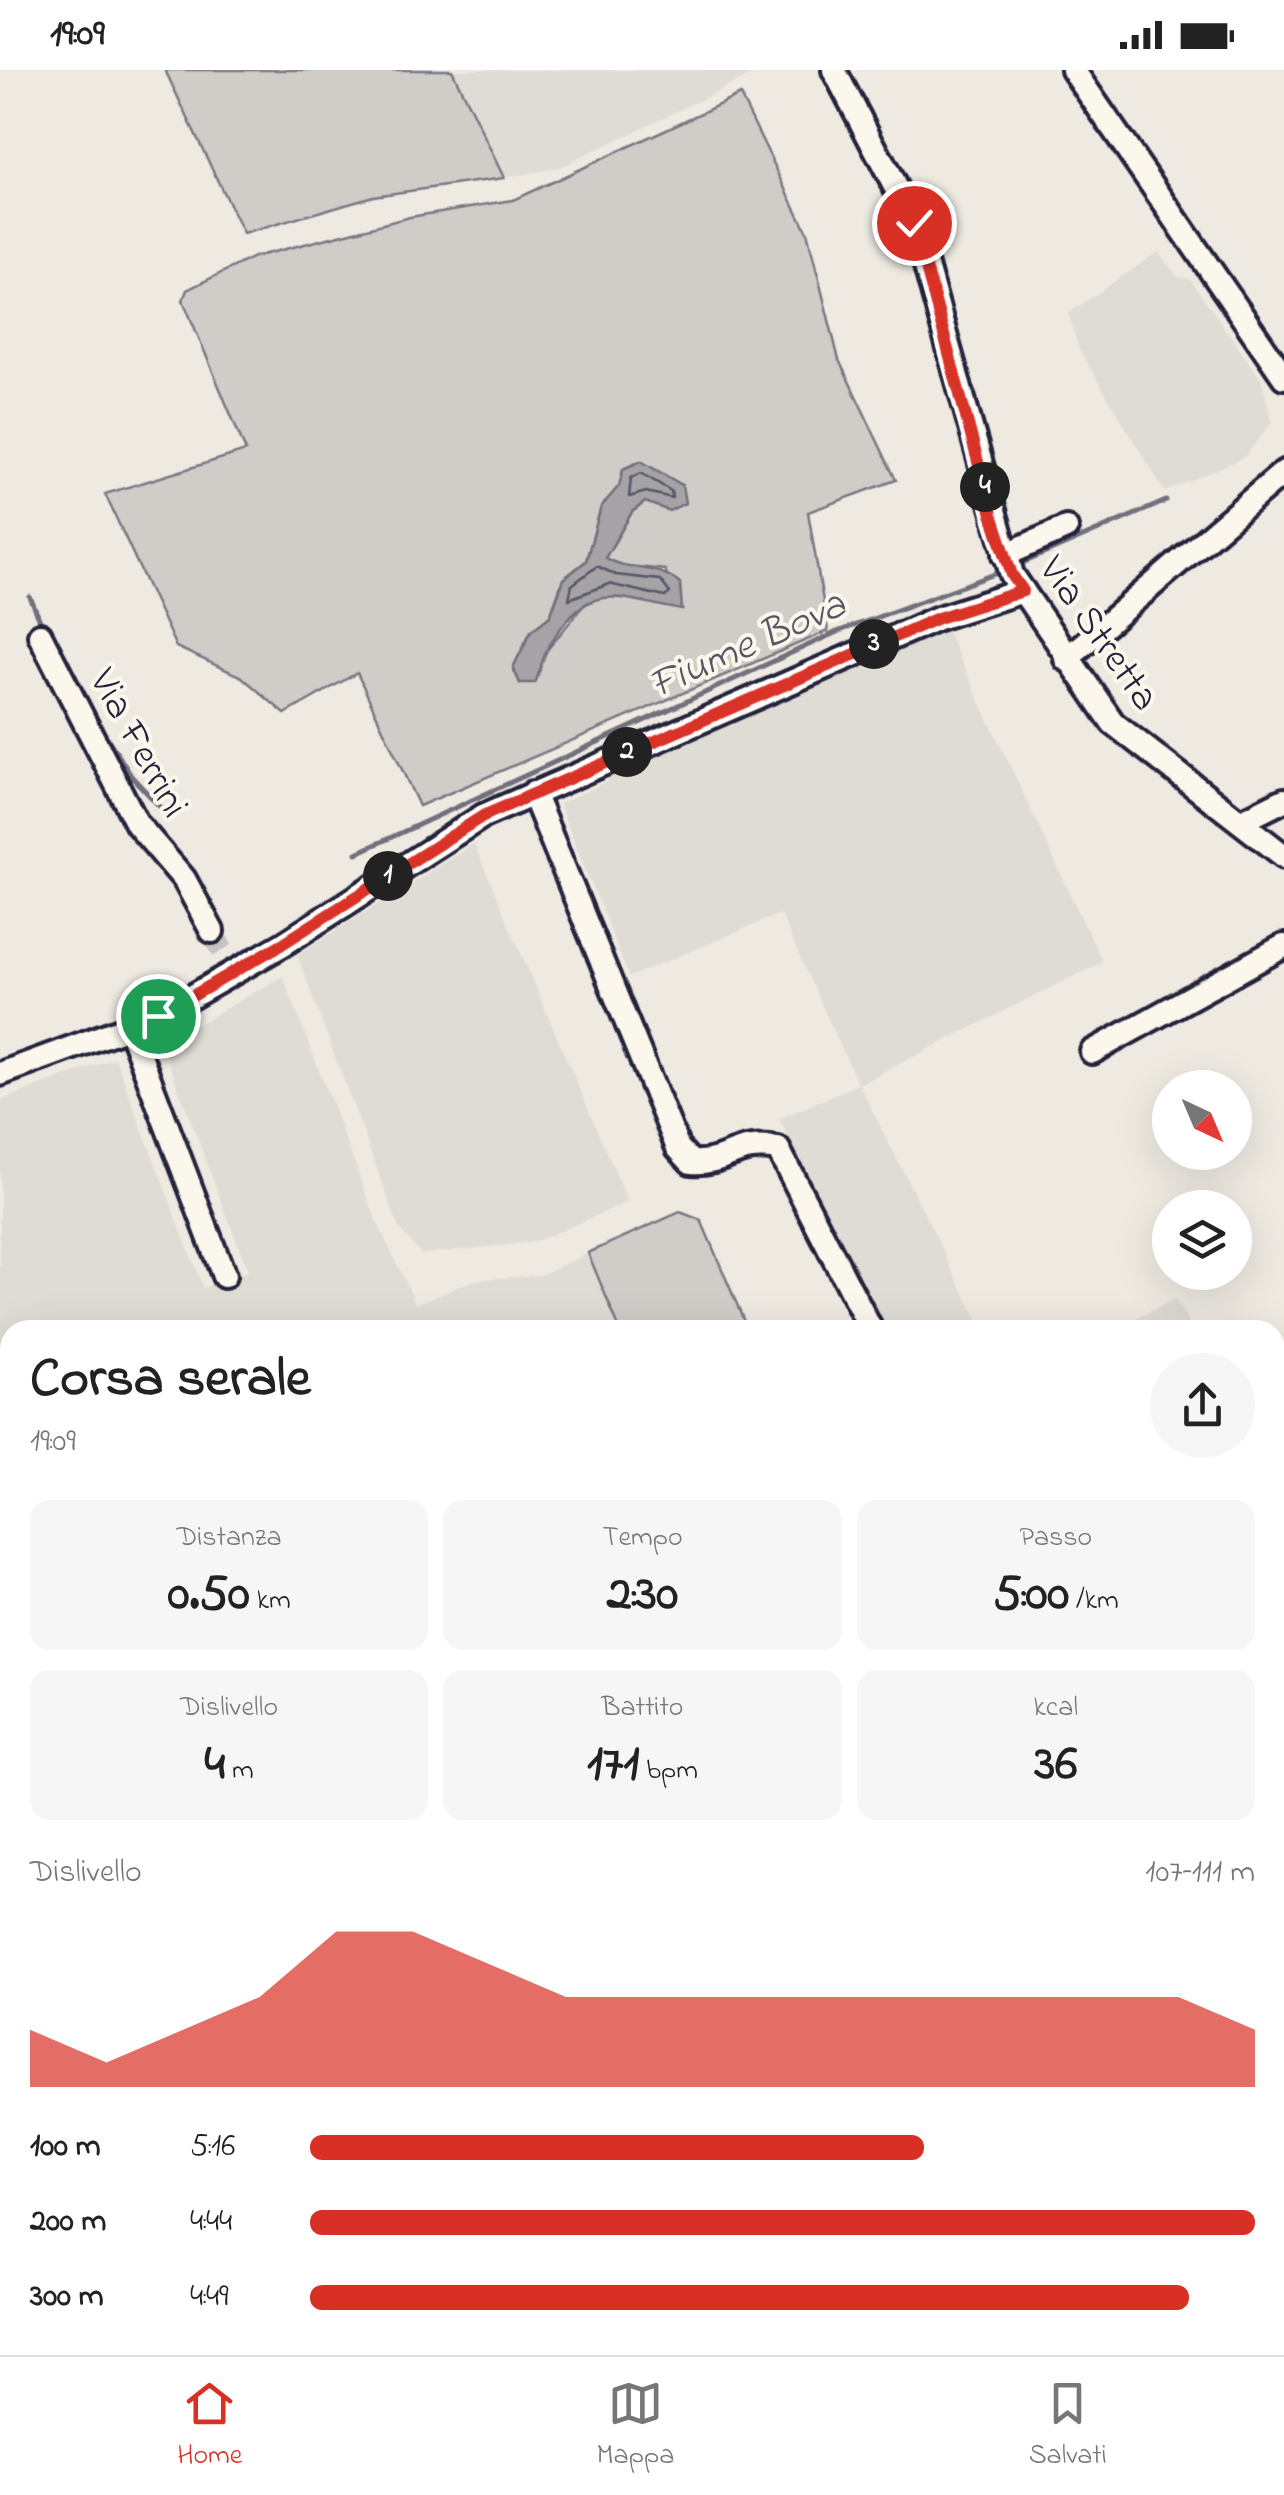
<!DOCTYPE html>
<html lang="it">
<meta charset="utf-8">
<style>
:root{--surface:#fff;--page:#f6f6f6;--text:#222;--muted:#767676;--line:#e0e0e0;--accent:#d93025}
body{margin:0;font-family:"Indie Flower",sans-serif;background:var(--page);color:var(--text);height:100vh;display:flex;flex-direction:column;font-size:38px;white-space:nowrap}
*{box-sizing:border-box;margin:0}
p{font-size:32px;color:var(--muted)}
.icon{flex:none;width:55px;height:55px;fill:none;stroke:currentColor;stroke-width:2;stroke-linecap:round;stroke-linejoin:round}
.map{position:relative;flex:1;overflow:hidden}
.sheet{position:absolute;left:0px;top:1250px;width:1285px;height:1035px;display:flex;flex-direction:column;background:var(--surface);border-radius:30px 30px 0 0;box-shadow:0 10px 40px #0002}
.sheet>*{flex:none}
.needle{width:65px;rotate:136deg}
.fabs{position:absolute;left:1152px;top:1000px;display:grid;gap:20px}
.fabs a{display:grid;place-items:center;width:100px;height:100px;border-radius:50%;background:var(--surface);box-shadow:0 10px 40px #0002;font-size:50px}
.pin{position:absolute;display:grid;place-items:center;width:85px;height:85px;color:#fff;margin:-42px;border:5px solid #fff;border-radius:50%;box-shadow:0 2px 10px #0007}
.km{position:absolute;width:50px;height:50px;margin:-25px;border-radius:50%;background:#222;color:#fff;font-size:28px;line-height:50px;text-align:center}
.round{display:grid;place-items:center;flex:none;width:105px;height:105px;border-radius:52px;background:var(--page)}
.summary{display:flex;align-items:center;justify-content:space-between;height:170px;padding:0 30px}
h1{font-size:55px;font-weight:800;line-height:75px}
.figures{display:grid;grid-template-columns:repeat(3,1fr);gap:15px;height:170px;padding:10px 30px}
.figures div{display:grid;align-content:center;border-radius:20px;background:var(--page);text-align:center}
.figures b{font-size:50px;font-weight:800}
.figures small{font-size:28px;font-weight:400}
.figures p{font-size:28px}
.chart{height:280px;padding:20px 30px}
.chart p{display:flex;justify-content:space-between}
.chart svg{width:100%;height:180px;margin-top:10px;fill:var(--accent);opacity:.7}
ul{padding:0 30px;list-style:none;font-size:32px}
li{display:grid;grid-template-columns:160px 120px 1fr;align-items:center;height:75px}
li i{height:25px;border-radius:12px;background:var(--accent)}
.status{display:flex;justify-content:space-between;align-items:center;height:70px;padding:0 50px;background:var(--surface);direction:ltr}
.status svg{height:28px;fill:currentColor}
.tab-bar{display:flex;justify-content:space-around;align-items:center;height:140px;border-top:2px solid var(--line);background:var(--surface);font-size:28px;color:var(--muted)}
.tab-bar a{display:grid;justify-items:center;gap:5px}
.tab-bar .selected{color:var(--accent)}
.map>svg:first-child{display:block}
.built{fill:#dfdbd5}
.green{fill:#d0cdc9;stroke:#797882;stroke-width:2.5;fill-rule:evenodd}
.water{fill:#a6a3a7;stroke:#716f7c;stroke-width:2.5}
.lines{fill:none;stroke-linecap:round;stroke-linejoin:round}
.shore{stroke:#575666;stroke-width:2.5}
.stream{stroke:#716f7c;stroke-width:5}
.minor-tunnel{stroke:#c5c2c1;stroke-width:22;stroke-dasharray:22 11;stroke-linecap:butt}
.minor-casing{stroke:#22223b;stroke-width:30}
.major-casing{stroke:#22223b;stroke-width:38}
.minor{stroke:#fbf7ec;stroke-width:22}
.major{stroke:#fbf7ec;stroke-width:30}
.route-casing{stroke:#fff;stroke-width:20}
.route{stroke:#d93025;stroke-width:12}
.labels{text-anchor:middle;stroke-width:8;stroke-linejoin:round;paint-order:stroke}
.street-label{font-size:40px;fill:#22223b;stroke:#fbf7ec}
.water-label{font-size:42px;font-style:italic;fill:#575666;stroke:#fbf7ec}
</style>
<div class="status"><b>19:09</b><svg viewBox="0 0 49 12"><path d="M0 12V9h3v3zM5 12V6h3v6zM10 12V3h3v9zM15 12V0h3v12zM26 1h20v11H26zM47 4h2v5h-2z"/></svg></div>
<div class="map">
<svg width="1284" height="2285" viewBox="0 0 1284 2285">
<rect width="100%" height="100%" fill="#eeeae2"/>
<filter id="ink" filterUnits="userSpaceOnUse"><feTurbulence type="fractalNoise" baseFrequency=".01" numOctaves="2"/><feDisplacementMap in="SourceGraphic" scale="20" xChannelSelector="R" yChannelSelector="G"/><feConvolveMatrix kernelMatrix="1 2 1 2 8 2 1 2 1" color-interpolation-filters="sRGB"/></filter>
<g filter="url(#ink)">
<g class="built">
<polygon points="452,0 762,0 560,97 504,108"/>
<polygon points="1158,182 1178,207 1190,209 1262,311 1272,353 1244,387 1165,422 1078,278 1069,243"/>
<polygon points="944,555 1102,892 859,1014 983,1260 887,1260 779,1049 858,1014 780,844 629,907 559,734 608,711 604,700"/>
<polygon points="474,774 628,1132 534,1172 421,1184 399,1158 297,885"/>
<polygon points="283,906 376,1150 416,1234 475,1210 540,1205 588,1183 620,1260 10,1260 10,1506 0,1483 0,1031 115,988 203,1218 248,1201 162,975"/>
<polygon points="1175,1229 1192,1260 1113,1260"/>
<polygon points="359,2275 572,2275 577,2285 364,2285"/>
</g>
<g class="green">
<polygon points="165,0 452,0 504,108 373,126 243,164"/>
<path d="M740 25 807 162 839 290 896 410 808 442 828 561 419 736 357 603 285 644 242 607 176 577 105 424 246 381 183 230 187 220 254 187 410 147 513 130ZM619 416 645 432 632 442 605 488 619 495 665 500 682 539 608 524 588 530 520 613 513 598 531 561 550 546 563 509 586 491 601 437Z"/>
<polygon points="680,1142 701,1150 748,1260 620,1260 588,1183"/>
<polygon points="10,1963 10,2108 0,2112 0,1968"/>
</g>
<path class="water" d="M641 391 682 415 685 433 669 441 645 432 632 442 605 488C630 502 657 494 680 513L682 540C617 529 590 506 549 576 542 587 541 601 535 613H520L513 598 531 561 550 546 564 509 586 491 601 437 619 416 623 399Z"/>
<g class="lines">
<g class="shore">
<polygon points="641,403 671,421 672,428 646,422 629,427 631,408"/>
<polygon points="597,496 616,505 660,510 670,523 665,527 609,514 569,529 572,515"/>
</g>
<g class="stream">
<polyline points="1018,495 1166,431"/>
<polyline points="30,527 43,558"/>
<polyline points="96,650 132,707 162,739"/>
<polyline points="357,783 837,562 1003,501"/>
</g>
<polyline class="minor-tunnel" points="212,861 223,881"/>
<defs>
<g id="minor">
<polyline points="834,0 914,153 1012,505 1113,653 1284,786"/>
<polyline points="1073,0 1284,307"/>
<polyline points="1005,485 1066,458"/>
<polyline points="40,565 137,754 184,809 212,861"/>
<polyline points="1066,589 1284,402"/>
<path d="M533 723 678 1078 691 1092C726 1095 736 1071 778 1079L871 1260"/>
<polyline points="1242,751 1284,730"/>
<polyline points="130,959 224,1206"/>
<polyline points="1092,982 1284,876"/>
<polyline points="0,1004 158,946 282,875 483,746 938,548 1023,521"/>
<polyline points="1275,1536 1284,1531"/>
</g>
<g id="major">
<polyline points="0,1551 10,1575"/>
<polyline points="0,1601 10,1625"/>
<polyline points="287,2275 291,2285"/>
<polyline points="310,2275 315,2285"/>
</g>
</defs>
<use href="#minor" class="minor-casing"/>
<use href="#major" class="major-casing"/>
<use href="#minor" class="minor"/>
<use href="#major" class="major"/>
</g>
</g>
<g class="lines" filter="url(#ink)">
<defs>
<polyline id="route" points="158,946 282,874 483,746 938,548 1023,521 1012,505 992,444 914,153"/>
</defs>
<use href="#route" class="route-casing"/>
<use href="#route" class="route"/>
</g>
<g class="labels">
<g class="street-label">
<text transform="translate(1101 562) rotate(55)" y="14">Via Stretta</text>
<text transform="translate(141 672) rotate(61)" y="14">Via Ferrini</text>
</g>
<g class="water-label">
<text transform="translate(746 572) rotate(-24)" y="15">Fiume Bova</text>
</g>
</g>
</svg>
<div class="fabs">
<a><svg class="needle" viewBox="-14 -14 28 28"><path d="M0-13l5 13h-10z" fill="#e53935"/><path d="M0 13l5-13h-10z" fill="#767676"/></svg></a>
<a><svg class="icon" aria-label="layers" viewBox="0 0 24 24"><path d="M12 4l9 5-9 5-9-5zM3 14l9 5 9-5"/></svg></a>
</div>
<div class="pin" style="left:158px;top:946px;background:#1e9e55"><svg class="icon" aria-label="arrive" viewBox="0 0 24 24"><path d="M6 21V4h12l-3 4 3 4H6"/></svg></div>
<div class="pin" style="left:914px;top:153px;background:#d93025"><svg class="icon" aria-label="check" viewBox="0 0 24 24"><path d="M5 12l5 5 9-10"/></svg></div>
<b class="km" style="left:388px;top:806px">1</b>
<b class="km" style="left:627px;top:682px">2</b>
<b class="km" style="left:874px;top:574px">3</b>
<b class="km" style="left:985px;top:417px">4</b>
<section class="sheet">
<div class="summary"><div><h1>Corsa serale</h1><p>19:09</p></div><a class="round"><svg class="icon" aria-label="share" viewBox="0 0 24 24"><path d="M12 15V3M7 8l5-5 5 5M5 13v7h14v-7"/></svg></a></div>
<div class="figures">
<div><p>Distanza</p><b>0.50<small> km</small></b></div>
<div><p>Tempo</p><b>2:30</b></div>
<div><p>Passo</p><b>5:00<small> /km</small></b></div>
</div>
<div class="figures">
<div><p>Dislivello</p><b>4<small> m</small></b></div>
<div><p>Battito</p><b>171<small> bpm</small></b></div>
<div><p>kcal</p><b>36</b></div>
</div>
<div class="chart"><p><span>Dislivello</span>107–111 m</p>
<svg viewBox="0 0 160 44" preserveAspectRatio="none"><path d="M0 44V30L10 38L20 30L30 22L40 6L50 6L60 14L70 22L80 22L90 22L100 22L110 22L120 22L130 22L140 22L150 22L160 30V44z"/></svg>
</div>
<ul>
<li><b>100 m</b>5:16<i style="width:65%"></i></li>
<li><b>200 m</b>4:44<i style="width:100%"></i></li>
<li><b>300 m</b>4:49<i style="width:93%"></i></li>
</ul>
</section>
</div>
<nav class="tab-bar">
<a class="selected"><svg class="icon" aria-label="home" viewBox="0 0 24 24"><path d="M3 11l9-7 9 7M6 9v11h12V9"/></svg>Home</a>
<a><svg class="icon" aria-label="map" viewBox="0 0 24 24"><path d="M3 6l6-2 6 2 6-2v14l-6 2-6-2-6 2zM9 4v14M15 6v14"/></svg>Mappa</a>
<a><svg class="icon" aria-label="saved" viewBox="0 0 24 24"><path d="M7 4h10v16l-5-4-5 4z"/></svg>Salvati</a>
</nav>
